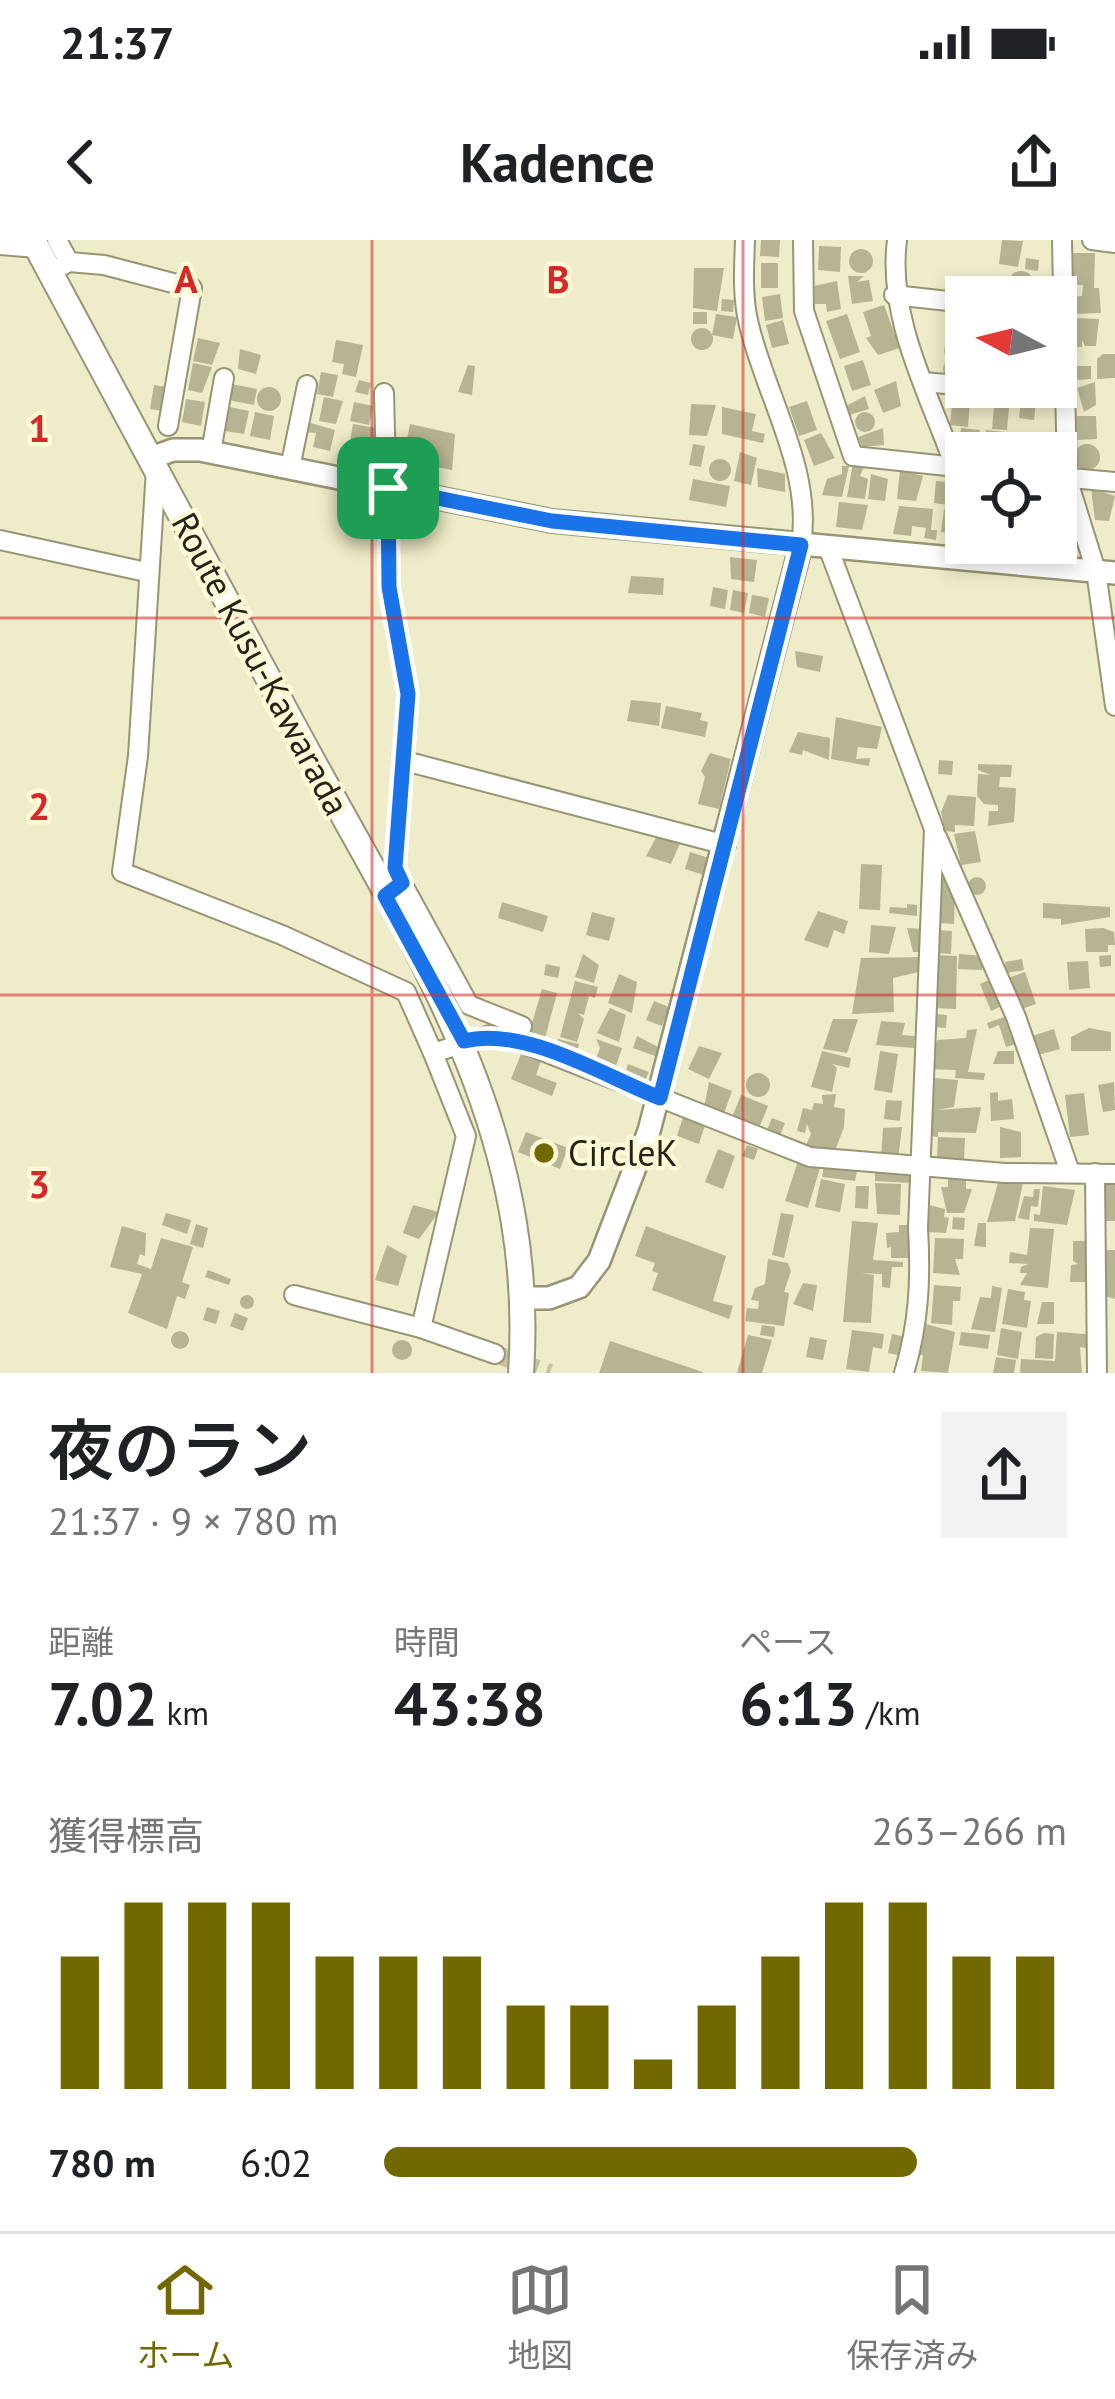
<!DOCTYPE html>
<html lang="ja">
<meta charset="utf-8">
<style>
:root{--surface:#fff;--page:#f2f2f2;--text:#202124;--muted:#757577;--line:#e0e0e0;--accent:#726800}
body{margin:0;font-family:"PT Sans","Noto Sans JP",sans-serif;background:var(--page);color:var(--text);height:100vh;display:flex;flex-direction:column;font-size:45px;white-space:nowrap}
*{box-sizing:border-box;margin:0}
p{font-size:39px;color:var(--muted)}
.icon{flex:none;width:66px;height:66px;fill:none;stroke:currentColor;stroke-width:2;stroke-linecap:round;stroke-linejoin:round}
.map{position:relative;height:1133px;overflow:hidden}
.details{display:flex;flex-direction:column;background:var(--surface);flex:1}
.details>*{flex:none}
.needle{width:78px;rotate:277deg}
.tools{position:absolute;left:945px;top:36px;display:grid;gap:24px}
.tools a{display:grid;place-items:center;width:132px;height:132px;border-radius:0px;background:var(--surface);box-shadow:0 6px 18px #0003;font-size:60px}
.pin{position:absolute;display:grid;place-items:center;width:102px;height:102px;color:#fff;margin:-51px;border-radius:24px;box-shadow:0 6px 18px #0006}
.round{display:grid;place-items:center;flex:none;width:126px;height:126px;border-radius:0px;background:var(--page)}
.headline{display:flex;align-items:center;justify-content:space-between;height:204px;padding:0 48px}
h1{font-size:66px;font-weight:600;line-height:90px}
.stats{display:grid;grid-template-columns:repeat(3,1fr);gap:18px;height:204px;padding:12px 48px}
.stats div{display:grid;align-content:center}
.stats b{font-size:60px;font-weight:600}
.stats small{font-size:33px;font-weight:400}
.stats p{font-size:33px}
.chart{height:336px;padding:24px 48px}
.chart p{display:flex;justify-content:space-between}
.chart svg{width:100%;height:216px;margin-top:12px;stroke:var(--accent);stroke-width:6}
ul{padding:0 48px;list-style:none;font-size:39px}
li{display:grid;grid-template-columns:192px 144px 1fr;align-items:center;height:90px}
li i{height:30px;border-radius:15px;background:var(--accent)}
.status{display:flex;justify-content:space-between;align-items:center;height:84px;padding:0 60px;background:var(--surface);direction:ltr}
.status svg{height:33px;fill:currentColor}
header{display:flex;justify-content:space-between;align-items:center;height:156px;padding:0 48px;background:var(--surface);font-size:54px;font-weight:600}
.tabs{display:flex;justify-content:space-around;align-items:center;height:168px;border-top:3px solid var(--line);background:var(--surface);font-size:33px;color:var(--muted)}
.tabs a{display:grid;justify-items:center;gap:6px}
.tabs .active{color:var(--accent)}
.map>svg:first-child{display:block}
.building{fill:#b7b493}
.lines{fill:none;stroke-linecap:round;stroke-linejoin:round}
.minor-tunnel{stroke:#c6c4a5;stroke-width:18;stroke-dasharray:18 9;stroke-linecap:butt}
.minor-casing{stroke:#989575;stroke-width:22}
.tertiary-casing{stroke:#989575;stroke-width:26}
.secondary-casing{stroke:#989575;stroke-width:28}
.minor{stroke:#fff;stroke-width:18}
.tertiary{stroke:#fff;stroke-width:21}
.secondary{stroke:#fff;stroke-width:24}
.route-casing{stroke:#fff;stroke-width:24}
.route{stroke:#1a73e8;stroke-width:15}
.grid{fill:none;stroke:#d62828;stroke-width:3;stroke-opacity:0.55}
.poi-dot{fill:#726800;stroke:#fdf9d6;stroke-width:4.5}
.labels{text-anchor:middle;stroke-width:9;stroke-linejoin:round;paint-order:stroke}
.street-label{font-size:36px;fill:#242316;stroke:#fdf9d6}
.poi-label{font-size:36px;fill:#242316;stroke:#fdf9d6;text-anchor:start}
.grid-label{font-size:39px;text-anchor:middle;font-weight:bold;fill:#d62828;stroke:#fdf9d6;stroke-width:9;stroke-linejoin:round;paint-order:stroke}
</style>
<div class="status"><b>21:37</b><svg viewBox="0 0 49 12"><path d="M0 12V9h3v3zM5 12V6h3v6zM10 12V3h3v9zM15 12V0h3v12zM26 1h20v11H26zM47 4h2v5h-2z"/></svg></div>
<header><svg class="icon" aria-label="back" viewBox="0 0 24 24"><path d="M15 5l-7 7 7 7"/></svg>Kadence<svg class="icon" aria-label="share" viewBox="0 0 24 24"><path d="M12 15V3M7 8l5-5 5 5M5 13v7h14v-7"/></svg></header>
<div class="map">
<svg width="1115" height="1133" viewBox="0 0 1115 1133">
<rect width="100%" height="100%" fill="#efecc9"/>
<g class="building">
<polygon points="761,0 780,0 779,17 760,16"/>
<polygon points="1002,0 1023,1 1018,27 999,24"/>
<polygon points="819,6 841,7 840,32 818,30"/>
<circle cx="861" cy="21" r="12"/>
<polygon points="1072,13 1095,13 1094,48 1099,48 1101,73 1072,74 1072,57 1082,56 1083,45 1073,45"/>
<polygon points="1026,18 1039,20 1038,31 1025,29"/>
<rect x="761" y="23" width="17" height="25"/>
<polygon points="694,28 724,28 717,71 693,68"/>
<circle cx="1021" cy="44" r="13"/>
<polygon points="848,36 864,36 857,42 869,40 873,61 852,64"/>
<polygon points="837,41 841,69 827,72 826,64 815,64 814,46"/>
<polygon points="780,54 783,78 765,81 762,57"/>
<polygon points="722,59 734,60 733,72 721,71"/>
<polygon points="884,65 900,108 878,115 866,98 871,96 863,72"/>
<rect x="693" y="72" width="14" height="12"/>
<polygon points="716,74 737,77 733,99 712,95"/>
<polygon points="847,74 860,112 840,119 826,81"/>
<polygon points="1075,78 1099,79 1096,106 1085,106 1082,100 1082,107 1071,107"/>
<polygon points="783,80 789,104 772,108 766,85"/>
<circle cx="702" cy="99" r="11"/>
<polygon points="198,98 220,103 212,125 193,121"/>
<polygon points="336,100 363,105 356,137 342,134 344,124 332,122"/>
<circle cx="953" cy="111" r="9"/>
<polygon points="240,109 261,115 256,134 238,129"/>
<polygon points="1103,114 1115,114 1115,138 1097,139 1097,119"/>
<polygon points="863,120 871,145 852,151 844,126"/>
<circle cx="951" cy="129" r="8"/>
<polygon points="193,123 212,127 202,153 188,150"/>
<polygon points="468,125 475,126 472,155 458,152"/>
<polygon points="1073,126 1091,126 1091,139 1073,140"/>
<polygon points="321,132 338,135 333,157 317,154"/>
<polygon points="359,140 371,143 368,155 355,152"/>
<polygon points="896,141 901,166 883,173 874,150"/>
<polygon points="1095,142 1096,165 1084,172 1077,148"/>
<polygon points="231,144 257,149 254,165 228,160"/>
<polygon points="154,145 167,147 163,171 150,169"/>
<circle cx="269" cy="159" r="12"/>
<polygon points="953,153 970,160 968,187 950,185"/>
<polygon points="865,156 869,169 849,175 846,166"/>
<polygon points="324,157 343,161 336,184 319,181"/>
<polygon points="186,159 205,162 201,186 182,182"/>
<polygon points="1021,160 1036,161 1034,180 1019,178"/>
<polygon points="807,161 817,190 799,196 789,167"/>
<polygon points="354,162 373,166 369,185 350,181"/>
<polygon points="691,164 716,165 707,196 689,195"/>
<polygon points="994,166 1009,168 1007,190 992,189"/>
<polygon points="230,167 249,171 244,194 225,191"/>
<polygon points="722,167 756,174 752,191 765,194 763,203 722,194"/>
<polygon points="255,172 274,176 270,200 250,196"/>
<circle cx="865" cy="182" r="10"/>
<polygon points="1074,176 1096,176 1097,199 1077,200"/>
<polygon points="307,182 335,190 330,211 313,207 316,193 306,192"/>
<polygon points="353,184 376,188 377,212 348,213"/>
<polygon points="410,184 455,194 452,230 431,226 434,210 406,204"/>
<polygon points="883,188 884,205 862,207 858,197"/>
<polygon points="961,188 980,190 978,213 958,212"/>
<polygon points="986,190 1005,192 1003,213 984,213"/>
<polygon points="821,193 835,218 814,226 804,200"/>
<polygon points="1020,195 1041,197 1040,213 1018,213"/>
<polygon points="693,204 705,206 701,227 689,225"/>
<circle cx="1087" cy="217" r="13"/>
<polygon points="740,212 757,218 751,245 734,241"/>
<circle cx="720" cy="230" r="11"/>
<polygon points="853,223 865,224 860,236 868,239 865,259 847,257"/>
<polygon points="842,226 849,226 842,257 822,255 827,239 842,234"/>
<polygon points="757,228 785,234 785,252 758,247"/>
<polygon points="900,230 923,236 916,261 897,259"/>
<polygon points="871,234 888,239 885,261 868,259"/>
<polygon points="693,239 730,246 726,267 689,260"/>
<polygon points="936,241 950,242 948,265 934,263"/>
<polygon points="1091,248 1115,256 1109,281 1095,280"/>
<polygon points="1056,260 1063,260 1070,279 1056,278"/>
<polygon points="839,262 868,265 862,290 836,287"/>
<polygon points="899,266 933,269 931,290 937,290 936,300 924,298 926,288 912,286 911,296 893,294"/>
<polygon points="944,269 966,271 966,295 941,292"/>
<polygon points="1056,282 1068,284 1066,300 1056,298"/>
<polygon points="730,317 757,320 754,342 731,339"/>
<polygon points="631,336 664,338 663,355 628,353"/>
<polygon points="713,347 728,350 725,369 710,366"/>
<polygon points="733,350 748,353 744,373 730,370"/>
<polygon points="752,355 769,358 765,377 749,373"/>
<polygon points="795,411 823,416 820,432 797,427"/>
<polygon points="631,460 661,463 659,486 627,481"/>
<polygon points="666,466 702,473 700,480 708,482 705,497 661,488"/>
<polygon points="836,477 882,487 877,509 858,507 856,519 870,518 869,526 831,519"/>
<polygon points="798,492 830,498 829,520 803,510 802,515 789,512"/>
<polygon points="710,513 731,519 719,569 698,564 705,537 701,531"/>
<polygon points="939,520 953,521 952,535 938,534"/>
<polygon points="978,524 1012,525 1011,537 1000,537 999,547 1016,548 1014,582 988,586 989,571 998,571 998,565 984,564 977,556 978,534 991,535 978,530"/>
<polygon points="948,555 976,557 974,586 955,585 955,592 945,591 941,572"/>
<polygon points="975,591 981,622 961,625 954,594"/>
<polygon points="658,594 681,601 671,624 646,616"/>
<polygon points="690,612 709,618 704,635 685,629"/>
<polygon points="861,624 882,625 880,670 859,669"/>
<polygon points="939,635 949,636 955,652 954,684 937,683"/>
<circle cx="977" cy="646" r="9"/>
<polygon points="502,662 548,676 543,692 498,678"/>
<polygon points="1043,663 1110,667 1110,677 1061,685 1061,679 1043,678"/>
<polygon points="907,664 917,665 917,676 889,673 890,667 907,668"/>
<polygon points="818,671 848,681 844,694 834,690 828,708 804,700"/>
<polygon points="592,672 615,678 609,701 586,695"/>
<polygon points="871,685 896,687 889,714 869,712"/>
<polygon points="907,688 925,689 923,712 913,712"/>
<polygon points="1103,688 1114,692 1115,705 1108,705 1108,712 1086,712 1085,689"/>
<polygon points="937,690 952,691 951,714 936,713"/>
<polygon points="583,714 599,725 594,743 575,737"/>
<polygon points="959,714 983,716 982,730 958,729"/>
<polygon points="936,715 957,716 956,769 933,768"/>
<polygon points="1111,715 1111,726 1100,727 1099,716"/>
<polygon points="923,717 923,731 893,738 894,772 852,774 861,718"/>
<polygon points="1022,719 1024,730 1007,733 1005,722"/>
<polygon points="1088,721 1090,748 1069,750 1067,722"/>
<polygon points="546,724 560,727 558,738 544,735"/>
<polygon points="1025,732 1036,764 1022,769 1008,738"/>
<polygon points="619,734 637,742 632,773 608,763"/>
<polygon points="993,738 1004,765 991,771 980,744"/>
<polygon points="575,741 598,747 595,758 589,756 584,775 578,773 584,779 577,802 560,797"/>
<polygon points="542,749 557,753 544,802 528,797"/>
<polygon points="654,761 669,767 662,786 646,780"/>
<polygon points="610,768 626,775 619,802 597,793"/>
<polygon points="934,774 947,775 946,788 933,787"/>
<polygon points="1010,775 1018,803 1006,807 999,785 989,789 987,783"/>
<polygon points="833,779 858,779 847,813 823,809"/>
<polygon points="881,781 905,783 902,795 915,796 914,808 876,805"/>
<polygon points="1089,788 1111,792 1111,811 1071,811 1071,797"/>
<polygon points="977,789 968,832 985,833 984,840 955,838 956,830 929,829 937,800 966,798 967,790"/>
<polygon points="1054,789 1060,809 1038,815 1032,796"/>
<polygon points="637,796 658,807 655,816 633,808"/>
<polygon points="558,799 579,804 576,815 555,809"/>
<polygon points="596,799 622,808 614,832 594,824 600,808"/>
<polygon points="699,806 722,813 709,839 688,829"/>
<polygon points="822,811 851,818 849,828 832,824 837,828 832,852 811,847"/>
<polygon points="880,811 898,814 892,853 874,850"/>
<polygon points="998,811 1014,811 1014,824 993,824"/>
<polygon points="521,814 541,821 536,835 557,843 552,856 511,839"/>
<polygon points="628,824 649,832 644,844 624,836"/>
<circle cx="758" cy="845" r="12"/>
<polygon points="934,838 958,840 954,867 937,870 981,867 976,893 938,892 938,897 965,898 964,920 937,919 938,897 929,896"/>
<polygon points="709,842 732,851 723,876 704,868"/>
<polygon points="1114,842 1115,870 1103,872 1098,845"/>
<polygon points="998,852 998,861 1012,859 1014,879 991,881 990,853"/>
<polygon points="1084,853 1089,895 1070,897 1065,855"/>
<polygon points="836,854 834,867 845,869 844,887 833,916 804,910 811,894 807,884 805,893 797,891 803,868 812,870 814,863 823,864 822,855"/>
<polygon points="741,855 768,866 759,888 732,877"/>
<polygon points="886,860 902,861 900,881 884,879"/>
<polygon points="683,877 705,885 699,904 677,896"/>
<polygon points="772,878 785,883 780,896 767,890"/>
<polygon points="902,887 898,919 881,917 883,888"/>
<polygon points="1000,887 1021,892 1021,917 1000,918"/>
<polygon points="526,892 568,908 560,929 518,912"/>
<polygon points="747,905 758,909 754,920 742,916"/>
<polygon points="718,909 735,916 723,949 705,942"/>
<polygon points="798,921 820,928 808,968 785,961"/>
<polygon points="824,925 852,928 857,931 855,941 822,937"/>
<polygon points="875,929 910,931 910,943 875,941"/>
<polygon points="948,938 966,939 966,949 972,949 964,973 947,973 941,947 948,947"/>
<polygon points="821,939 845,944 840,972 815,967"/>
<polygon points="999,939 1023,943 1015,981 987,982"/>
<rect x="1106" y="942" width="9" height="39"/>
<polygon points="875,943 901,944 900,975 877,974"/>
<polygon points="856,946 869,946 868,969 855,968"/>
<polygon points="1043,946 1075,950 1067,985 1034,981 1034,974 1040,975"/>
<polygon points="1034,949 1040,949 1038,967 1031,966 1029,980 1018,978 1024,956 1033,957"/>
<polygon points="413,965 439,972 419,999 403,993"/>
<polygon points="929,965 945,969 944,977 949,978 946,993 925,992"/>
<polygon points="166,973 191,980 187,994 162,985"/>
<polygon points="781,973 794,975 784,1018 772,1015"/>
<polygon points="953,977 965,978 964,990 952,989"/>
<polygon points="852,981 878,983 873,1020 903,1022 903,1027 892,1027 890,1048 882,1047 882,1034 861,1033 874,1035 871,1083 843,1082"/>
<polygon points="978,983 986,983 986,1007 974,1006"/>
<polygon points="196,984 208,988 203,1008 190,1004"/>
<polygon points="899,985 911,985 912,1018 891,1018 891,1007 887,1008 886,993 899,992"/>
<polygon points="122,986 146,993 145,1016 140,1014 137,1024 151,1029 161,998 193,1007 182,1042 190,1045 185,1059 177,1056 167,1089 128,1073 142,1034 110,1027"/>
<polygon points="646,986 726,1016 713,1061 733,1066 729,1079 652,1050 658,1033 652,1031 655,1023 635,1016"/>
<polygon points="1030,988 1054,989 1048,1048 1020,1045 1027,1033 1020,1033 1021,1027 1028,1024 1009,1023 1010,1012 1027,1015"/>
<polygon points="935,998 964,999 963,1019 955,1019 960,1035 933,1033"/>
<polygon points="1073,1001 1092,1001 1093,1042 1070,1042 1071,1025 1078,1024 1073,1021"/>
<polygon points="387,1005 407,1016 398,1046 375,1040"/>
<polygon points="1108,1010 1115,1010 1115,1059 1105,1056 1103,1014"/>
<polygon points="768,1019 788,1023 791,1031 784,1052 789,1053 784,1086 745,1081 747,1068 758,1069 759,1061 751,1060 755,1048 765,1044"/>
<polygon points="208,1030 231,1039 229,1045 205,1037"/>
<polygon points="803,1043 817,1045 813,1071 793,1064"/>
<polygon points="934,1045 961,1047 960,1061 953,1061 952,1085 931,1083"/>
<polygon points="992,1046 1002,1048 995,1092 971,1089 980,1057 991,1058"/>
<polygon points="1008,1049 1025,1052 1024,1060 1031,1061 1027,1088 1002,1084"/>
<circle cx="247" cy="1062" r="7"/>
<polygon points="1042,1062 1054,1062 1054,1084 1037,1084"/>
<polygon points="207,1067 220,1071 216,1084 203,1080"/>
<polygon points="235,1073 248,1078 243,1091 230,1086"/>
<polygon points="926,1084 955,1092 948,1133 921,1131 923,1115 918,1115"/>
<polygon points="762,1085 775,1087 774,1097 760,1095"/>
<polygon points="1001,1088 1022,1092 1018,1119 997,1115"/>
<polygon points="852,1090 884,1094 882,1109 873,1107 869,1132 846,1129"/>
<circle cx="180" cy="1100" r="9"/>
<polygon points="961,1092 990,1095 988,1109 959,1105"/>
<polygon points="1057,1092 1086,1094 1086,1108 1080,1107 1082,1133 1020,1133 1021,1119 1055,1121"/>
<polygon points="1044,1093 1054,1094 1053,1119 1035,1118 1036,1097"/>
<polygon points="892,1094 906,1097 903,1116 888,1113"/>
<polygon points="748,1095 772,1100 762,1133 737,1133"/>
<polygon points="810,1097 827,1100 823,1120 806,1117"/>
<circle cx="402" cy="1110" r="10"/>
<polygon points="610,1101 703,1132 703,1133 599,1133"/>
<polygon points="996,1117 1016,1120 1014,1133 993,1133"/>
</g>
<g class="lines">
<polyline class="minor-tunnel" points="495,1114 550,1133"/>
<defs>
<g id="minor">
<polyline points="57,0 69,22 60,27"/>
<path d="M745 0C744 29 742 57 749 85 766 157 813 230 801 305"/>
<polyline points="803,0 804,71 853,216 966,228"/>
<path d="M897 0C887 79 929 153 955 227"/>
<polyline points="1062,0 1067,238 1096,331 1115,466"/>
<polyline points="1092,0 1115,3"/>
<polyline points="0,5 37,8"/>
<polyline points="69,22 104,25 192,48 168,186"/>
<polyline points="894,55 966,63"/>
<polyline points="924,142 966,146"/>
<polyline points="978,147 1064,156"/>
<polyline points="384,153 389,347 408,454 395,629 402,643 385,656"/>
<polyline points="211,212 224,138"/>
<polyline points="290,228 307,145"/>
<polyline points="156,229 138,516 122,632 282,695 406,752 433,813"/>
<polyline points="1060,237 1115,242"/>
<polyline points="0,300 146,332"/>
<path d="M828 307 934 589 918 988C921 1039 919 1084 904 1133"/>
<polyline points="405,521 726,605"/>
<polyline points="937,597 1016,777 1070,932"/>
<polyline points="402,643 469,765 522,786 517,801"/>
<polyline points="1095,933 1097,1133"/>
<polyline points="294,1055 421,1088 495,1114"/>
<polyline points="421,1088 466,896 433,813 490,795 517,801 810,917 1005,933 1115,934"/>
</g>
<g id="tertiary">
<polyline points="151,218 173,210 200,210 552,281 1115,333"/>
<polyline points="523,1058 549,1058 579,1047 599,1021 649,891 801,305"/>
</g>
<path id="secondary" d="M33 0C120 164 209 327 296 490 410 702 538 881 521 1133"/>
</defs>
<use href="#minor" class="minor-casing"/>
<use href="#tertiary" class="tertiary-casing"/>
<use href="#secondary" class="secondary-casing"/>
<use href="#minor" class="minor"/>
<use href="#tertiary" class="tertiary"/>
<use href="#secondary" class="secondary"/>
</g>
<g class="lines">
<defs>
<path id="route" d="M388 248 552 281 801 305 660 858C602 835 525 786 464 801L385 656 402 643 395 628 408 454 389 347Z"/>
</defs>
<use href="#route" class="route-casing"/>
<use href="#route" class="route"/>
</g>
<path class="grid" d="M372 0V1133M743 0V1133M0 378H1115M0 755H1115"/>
<circle class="poi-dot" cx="544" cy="913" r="12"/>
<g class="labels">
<g class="street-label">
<text transform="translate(261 424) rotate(62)" y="13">Route Kusu-Kawarada</text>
</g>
<g class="poi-label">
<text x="568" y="926">CircleK</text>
</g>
</g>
<g class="grid-label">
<text x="186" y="53">A</text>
<text x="558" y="53">B</text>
<text x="39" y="202">1</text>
<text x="39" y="580">2</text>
<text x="39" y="958">3</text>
</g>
</svg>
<div class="tools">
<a><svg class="needle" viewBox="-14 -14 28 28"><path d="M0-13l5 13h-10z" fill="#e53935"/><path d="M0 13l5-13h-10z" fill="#757577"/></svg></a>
<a><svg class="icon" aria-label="locate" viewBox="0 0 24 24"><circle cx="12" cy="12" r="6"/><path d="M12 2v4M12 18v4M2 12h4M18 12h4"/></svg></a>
</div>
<div class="pin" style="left:388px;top:248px;background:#1e9e55"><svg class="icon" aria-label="arrive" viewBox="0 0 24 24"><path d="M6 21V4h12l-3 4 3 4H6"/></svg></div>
</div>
<section class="details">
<div class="headline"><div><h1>夜のラン</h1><p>21:37 · 9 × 780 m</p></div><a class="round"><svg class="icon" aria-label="share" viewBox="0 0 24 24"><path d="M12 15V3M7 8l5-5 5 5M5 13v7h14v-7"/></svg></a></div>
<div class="stats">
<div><p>距離</p><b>7.02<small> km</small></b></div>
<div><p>時間</p><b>43:38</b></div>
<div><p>ペース</p><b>6:13<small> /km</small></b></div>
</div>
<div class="chart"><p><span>獲得標高</span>263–266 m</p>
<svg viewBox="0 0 160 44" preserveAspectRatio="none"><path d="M5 44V17M15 44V6M25 44V6M35 44V6M45 44V17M55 44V17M65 44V17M75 44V27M85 44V27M95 44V38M105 44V27M115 44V17M125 44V6M135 44V6M145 44V17M155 44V17"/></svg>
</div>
<ul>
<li><b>780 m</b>6:02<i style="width:78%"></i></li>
</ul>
</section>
<nav class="tabs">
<a class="active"><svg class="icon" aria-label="home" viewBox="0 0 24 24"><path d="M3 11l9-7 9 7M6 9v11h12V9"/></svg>ホーム</a>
<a><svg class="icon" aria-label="map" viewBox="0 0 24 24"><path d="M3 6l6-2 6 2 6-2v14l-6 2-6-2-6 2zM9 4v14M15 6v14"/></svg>地図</a>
<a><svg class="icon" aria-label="saved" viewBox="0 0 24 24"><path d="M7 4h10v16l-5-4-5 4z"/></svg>保存済み</a>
</nav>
